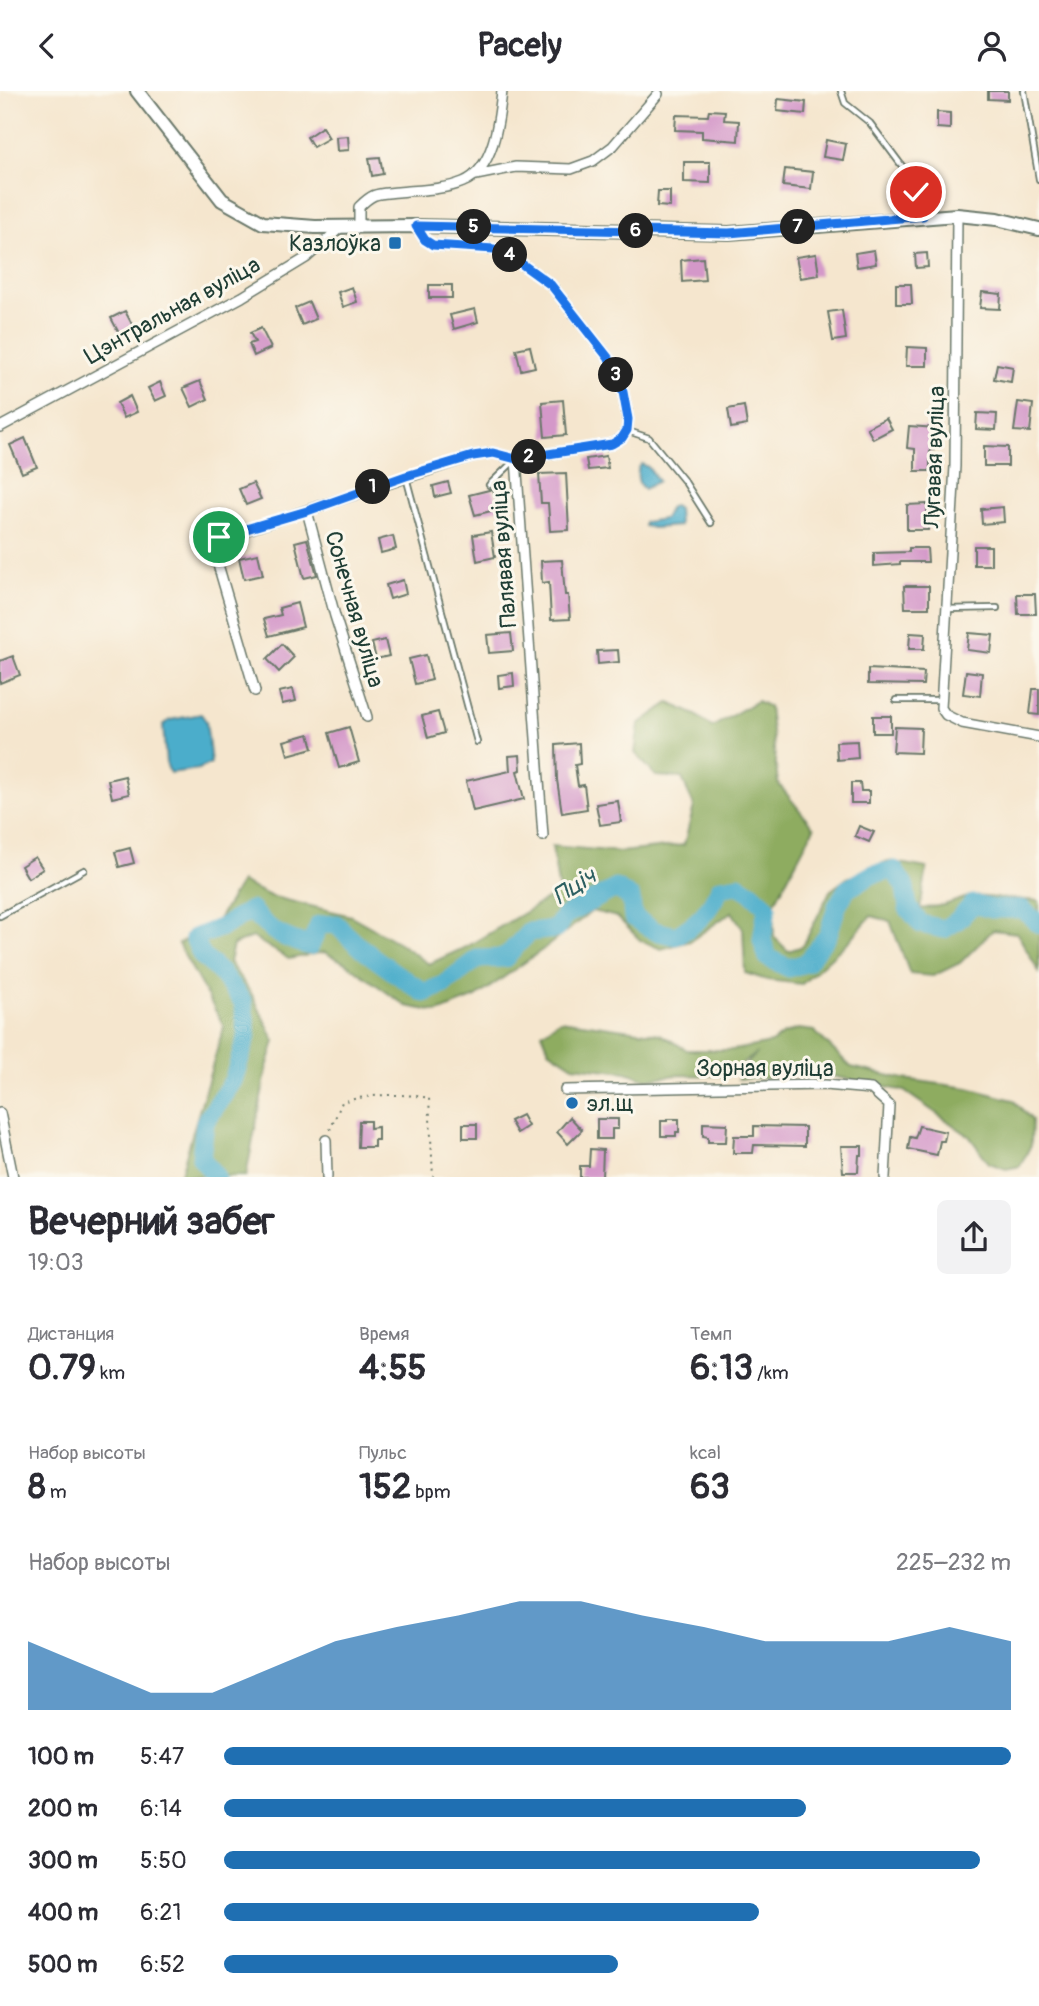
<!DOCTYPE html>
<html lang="ru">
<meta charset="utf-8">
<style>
:root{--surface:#fff;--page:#f2f2f3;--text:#2b2b33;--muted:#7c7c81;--accent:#1f6fb2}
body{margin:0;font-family:Pangolin,sans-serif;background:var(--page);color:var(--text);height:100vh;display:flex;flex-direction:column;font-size:26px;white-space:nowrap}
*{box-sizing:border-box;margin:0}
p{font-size:23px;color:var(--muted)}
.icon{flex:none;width:38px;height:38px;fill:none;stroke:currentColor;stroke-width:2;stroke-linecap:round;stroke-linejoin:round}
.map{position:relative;height:1086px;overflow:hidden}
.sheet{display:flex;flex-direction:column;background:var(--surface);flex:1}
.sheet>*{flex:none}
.pin{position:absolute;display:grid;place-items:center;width:60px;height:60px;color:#fff;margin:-30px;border:4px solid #fff;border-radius:50%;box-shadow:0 2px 7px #0007}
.km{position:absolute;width:35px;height:35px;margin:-18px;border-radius:50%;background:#222;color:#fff;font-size:19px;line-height:35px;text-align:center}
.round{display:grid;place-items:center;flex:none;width:74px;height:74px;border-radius:10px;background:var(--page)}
.head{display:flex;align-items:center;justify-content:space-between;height:119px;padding:0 28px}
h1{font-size:38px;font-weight:700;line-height:52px}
.figures{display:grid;grid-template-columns:repeat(3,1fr);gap:10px;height:119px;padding:7px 28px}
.figures div{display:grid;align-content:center}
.figures b{font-size:35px;font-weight:700}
.figures small{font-size:19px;font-weight:400}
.figures p{font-size:19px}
.chart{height:196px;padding:14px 28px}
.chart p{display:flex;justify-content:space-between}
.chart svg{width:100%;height:126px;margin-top:7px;fill:var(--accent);opacity:.7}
ul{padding:0 28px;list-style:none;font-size:23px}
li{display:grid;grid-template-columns:112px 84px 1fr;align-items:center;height:52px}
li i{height:18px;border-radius:9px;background:var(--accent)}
header{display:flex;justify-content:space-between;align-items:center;height:91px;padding:0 28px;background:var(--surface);font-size:32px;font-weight:700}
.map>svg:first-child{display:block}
.forest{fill:#8eac60;stroke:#56744a;stroke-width:2}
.water{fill:#4cadcb;stroke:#367580;stroke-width:2}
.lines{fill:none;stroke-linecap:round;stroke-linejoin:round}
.river{stroke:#4cadcb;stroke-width:19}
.building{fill:#d498c9}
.lane-casing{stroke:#6a786a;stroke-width:8}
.street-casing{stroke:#6a786a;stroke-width:12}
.secondary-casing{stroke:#6a786a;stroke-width:16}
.path{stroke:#6a786a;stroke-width:2;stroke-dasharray:2 5;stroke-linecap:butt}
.lane{stroke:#fff;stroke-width:4.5}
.street{stroke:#fff;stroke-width:9}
.secondary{stroke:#fff;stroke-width:12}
.route-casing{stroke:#fff;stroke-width:14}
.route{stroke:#1a73e8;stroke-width:9}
.poi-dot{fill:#1f6fb2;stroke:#fbf7ec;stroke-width:2.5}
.labels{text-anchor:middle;stroke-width:6;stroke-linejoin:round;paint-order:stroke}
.poi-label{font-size:23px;fill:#1f3d34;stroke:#fbf7ec;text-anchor:end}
.street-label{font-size:23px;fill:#1f3d34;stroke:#fbf7ec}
.water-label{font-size:24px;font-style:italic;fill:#2c5f61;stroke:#fbf7ec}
</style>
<header><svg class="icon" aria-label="back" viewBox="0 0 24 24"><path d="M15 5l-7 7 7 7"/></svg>Pacely<svg class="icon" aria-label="person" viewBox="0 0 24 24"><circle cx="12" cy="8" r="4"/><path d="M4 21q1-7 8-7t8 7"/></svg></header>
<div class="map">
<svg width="1039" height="1086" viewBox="0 0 1039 1086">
<rect width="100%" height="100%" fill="#fbf7ec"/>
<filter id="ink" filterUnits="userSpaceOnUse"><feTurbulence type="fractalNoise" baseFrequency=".0143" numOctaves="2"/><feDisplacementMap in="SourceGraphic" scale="14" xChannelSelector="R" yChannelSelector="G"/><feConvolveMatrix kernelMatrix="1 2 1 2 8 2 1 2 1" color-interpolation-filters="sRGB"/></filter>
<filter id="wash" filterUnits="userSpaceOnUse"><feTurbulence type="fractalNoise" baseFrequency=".00686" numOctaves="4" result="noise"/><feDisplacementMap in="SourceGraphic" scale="28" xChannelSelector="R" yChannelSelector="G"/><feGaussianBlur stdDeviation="1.57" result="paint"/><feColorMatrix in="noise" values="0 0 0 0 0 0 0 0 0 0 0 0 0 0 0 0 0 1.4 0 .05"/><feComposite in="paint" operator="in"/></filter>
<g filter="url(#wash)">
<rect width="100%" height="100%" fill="#f5e6ce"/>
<g class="forest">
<polygon points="757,610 769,616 778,692 814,737 773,815 774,846 788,860 803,855 830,800 847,787 888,770 927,777 920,818 944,814 971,805 1039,810 1039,881 1017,842 993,839 960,872 933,885 910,883 890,830 871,825 850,849 802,893 767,889 745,882 743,838 732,821 690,850 661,858 640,849 617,826 592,820 545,857 476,906 438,921 406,915 346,872 324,861 289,868 252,846 233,854 229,871 252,904 275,950 267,976 246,1085 180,1085 224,935 178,853 215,833 241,791 270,805 351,825 399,852 429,873 466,856 559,801 552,755 621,761 684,754 694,715 682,687 656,685 635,662 639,633 669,612 696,624 712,636"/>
<polygon points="560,929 660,943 687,959 733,959 771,952 782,944 798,938 814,940 851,976 904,988 968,997 1013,1009 1032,1029 1031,1054 1020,1075 1006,1078 989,1072 969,1045 904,1000 832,985 799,983 768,987 738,988 743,977 757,962 726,985 677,984 646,988 626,981 573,975 549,959 542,942"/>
</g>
<g class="water">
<path d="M642 373 648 376 658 390 644 398C637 393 635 379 642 373Z"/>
<polygon points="674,415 678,418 679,435 653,437 644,435 644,431 664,428 670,416"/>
<polygon points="201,623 206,630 211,672 199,678 170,682 166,672 163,634 170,629"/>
</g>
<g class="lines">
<path class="river" d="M216 1086 201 1067 205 1031 233 990 247 945 243 911 220 881 202 865 194 847 222 836 251 819C270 841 283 847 310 855L319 834 336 833C362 861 393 880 424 902L443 894 477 868 505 867 529 841 556 838 564 825 616 797 631 807 633 826 655 840 676 845C699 831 708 822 720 797L738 794 752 802 767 816 762 849 768 867 789 877 806 872 828 844 837 815 847 798 873 783 894 779 905 796 908 817 921 833 944 838 958 829 973 813 992 818H1022L1039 833"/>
</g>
<g id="blocks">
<g class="building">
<polygon points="988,0 1008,0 1008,9 988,8"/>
<polygon points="778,8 806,11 805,23 777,20"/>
<polygon points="709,19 725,20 724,29 739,30 738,50 702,47 702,40 675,39 676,24 708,25"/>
<polygon points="937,21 950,22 950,38 937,37"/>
<polygon points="322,36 329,47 313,56 307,46"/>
<polygon points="348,45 349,59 337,60 336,46"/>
<polygon points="826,49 846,53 843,69 823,66"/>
<polygon points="380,66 383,83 372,85 369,67"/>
<polygon points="684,71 710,71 710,92 684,91"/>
<polygon points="785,78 813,81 811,98 783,95"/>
<polygon points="658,100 670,100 670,116 657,115"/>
<polygon points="874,159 876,173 857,176 855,162"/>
<polygon points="927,162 928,176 916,177 915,163"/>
<polygon points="816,163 819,184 800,187 796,166"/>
<polygon points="703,167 705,189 682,191 681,169"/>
<polygon points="896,193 911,193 912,213 896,213"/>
<rect x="429" y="194" width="23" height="13"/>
<polygon points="352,196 357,211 343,216 338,201"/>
<polygon points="982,201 1001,203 1000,218 980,217"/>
<polygon points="309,211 316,228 302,234 295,217"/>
<polygon points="475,218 478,231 454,238 450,224"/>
<polygon points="842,219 846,248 833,250 828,221"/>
<polygon points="125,220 135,239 121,246 111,227"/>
<polygon points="261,237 271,257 254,265 249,253 255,251 250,242"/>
<polygon points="530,255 535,276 521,279 516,258"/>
<polygon points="907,256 927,257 927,275 906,275"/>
<polygon points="997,273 1013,276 1011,291 994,288"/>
<polygon points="200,290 208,308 192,316 183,297"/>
<polygon points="160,291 166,305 155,310 148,297"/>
<polygon points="130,305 137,321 124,327 117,312"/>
<polygon points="563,309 566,344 545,346 542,311"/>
<polygon points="1018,311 1033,313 1030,341 1014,340"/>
<polygon points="744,315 747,334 731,337 728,318"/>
<polygon points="977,322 997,323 996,339 976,338"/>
<polygon points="886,327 892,338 873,348 867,337"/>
<polygon points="909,335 936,337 934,359 930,359 930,380 915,380 915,358 907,357"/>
<polygon points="25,347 37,376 22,382 10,354"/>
<polygon points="984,355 1008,356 1008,375 984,375"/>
<polygon points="606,365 608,377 588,379 586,368"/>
<polygon points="566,382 569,439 550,440 548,412 541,412 539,383"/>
<polygon points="448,391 451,402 435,406 433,395"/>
<polygon points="253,392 261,408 246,414 239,398"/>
<polygon points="493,398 499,418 475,424 469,404"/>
<polygon points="927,413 928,439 907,439 907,414"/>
<polygon points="1003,416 1004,431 982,433 981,418"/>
<polygon points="491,441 495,466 477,470 473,444"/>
<polygon points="393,445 396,458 381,462 378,449"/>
<polygon points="307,448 317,484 304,487 295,451"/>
<rect x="974" y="455" width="17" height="19"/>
<polygon points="909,457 927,457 928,471 900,471 900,473 874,475 874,462 909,461"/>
<polygon points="258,463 263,484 244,488 239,467"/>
<polygon points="562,469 565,504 568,504 570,528 551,529 549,491 542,492 541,470"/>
<polygon points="403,489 406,503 390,508 386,494"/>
<polygon points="904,495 929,495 929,517 905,517"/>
<polygon points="1017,503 1035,503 1036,523 1018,523"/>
<polygon points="297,512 303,536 269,545 264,528 281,524 279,517"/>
<polygon points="511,542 513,560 489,562 487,544"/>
<polygon points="910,542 925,543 924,558 909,558"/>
<polygon points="969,542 993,544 991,562 967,559"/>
<polygon points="385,549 389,565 376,568 372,552"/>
<polygon points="282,553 294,566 279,581 267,568"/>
<polygon points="618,559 619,571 598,573 597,560"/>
<polygon points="426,564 432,589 415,593 409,568"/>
<polygon points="13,565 20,584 0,592 0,570"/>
<polygon points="868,578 924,581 923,594 868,593"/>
<polygon points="966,580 982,582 980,605 963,603"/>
<polygon points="513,582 514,595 499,597 498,584"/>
<polygon points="293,598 296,610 282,613 279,601"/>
<polygon points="1033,598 1039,598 1039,624 1030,623"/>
<polygon points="438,621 444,642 428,647 422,625"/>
<rect x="873" y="625" width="18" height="17"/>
<polygon points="349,636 359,671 339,677 329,642"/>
<polygon points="895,636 921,637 920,662 893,661"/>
<polygon points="309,643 313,657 288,664 284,650"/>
<polygon points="857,650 858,667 837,669 836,651"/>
<polygon points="579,652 580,673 575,674 578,695 584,694 587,718 562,722 557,689 556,654"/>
<polygon points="520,664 521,679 517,680 524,708 473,720 466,690 510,680 509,665"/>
<polygon points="125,685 129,703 112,707 108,689"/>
<polygon points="851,692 860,692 861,700 869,700 869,712 851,712"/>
<polygon points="618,710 621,731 600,734 596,713"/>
<polygon points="859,735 874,741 869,751 855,745"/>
<polygon points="130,757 134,772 119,776 115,761"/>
<polygon points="35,766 43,778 28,787 21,775"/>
<polygon points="522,1024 528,1035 517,1042 510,1030"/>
<polygon points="570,1026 582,1039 568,1053 557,1041"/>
<polygon points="597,1028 618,1028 618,1038 612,1038 612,1048 597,1048"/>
<polygon points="667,1028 679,1028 679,1041 676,1041 676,1045 661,1045 661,1030 667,1030"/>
<polygon points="359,1030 370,1030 370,1037 378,1036 378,1049 374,1049 374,1056 358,1056"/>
<polygon points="703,1032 727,1033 726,1051 708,1051 708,1046 703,1045"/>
<rect x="463" y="1033" width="14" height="14"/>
<polygon points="754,1035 805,1036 805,1055 754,1054 753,1062 733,1062 734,1045 754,1045"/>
<polygon points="919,1035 946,1041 944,1050 940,1050 937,1064 908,1058 910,1046 915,1047"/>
<polygon points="841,1055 862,1055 862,1064 859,1064 858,1081 843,1081"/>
<polygon points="590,1058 603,1059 602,1086 580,1086 580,1075 589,1075"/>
</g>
</g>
</g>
<g filter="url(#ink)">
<use href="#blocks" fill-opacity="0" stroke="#6a786a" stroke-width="2"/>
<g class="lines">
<defs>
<g id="lane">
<polyline points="841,0 845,12 870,32 911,87 923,124"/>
<polyline points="1024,0 1039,88"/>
<polyline points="628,340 649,347 685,391 711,432"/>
<polyline points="406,386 477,651"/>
<polyline points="489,394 516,368"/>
<polyline points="946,518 997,517"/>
<polyline points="896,609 940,609"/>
<polyline points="0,825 84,779"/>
</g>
<g id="street">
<polyline points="476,84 516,76 571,78 593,70 613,55 658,3"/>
<polyline points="957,124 955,375 941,617 946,624 962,632 1039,646"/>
<polyline points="416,135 425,149 433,154 494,158 508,163 551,194 610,269 623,301 628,328 627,339 622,347 612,353 516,368 543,745"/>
<path d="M359 137V116C374 101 377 103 398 101 418 99 444 99 463 91 494 79 499 29 502 0"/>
<polyline points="0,336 242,206 306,167 341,136"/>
<polyline points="307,420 335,525 367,626"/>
<polyline points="255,600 214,460 213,450 473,365 493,362 516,368"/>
<polyline points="565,999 825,994 871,998 889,1014 885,1086"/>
<polyline points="0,1022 13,1086"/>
<polyline points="326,1049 327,1086"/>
</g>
<polyline id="secondary" points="137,0 222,109 263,132 315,136 416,135 729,142 957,124 997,128 1039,138"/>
</defs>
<use href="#lane" class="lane-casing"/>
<use href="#street" class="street-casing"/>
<use href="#secondary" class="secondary-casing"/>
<path class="path" d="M330 1039 342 1011C368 1003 403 1002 429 1007L433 1086"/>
<use href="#lane" class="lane"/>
<use href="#street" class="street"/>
<use href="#secondary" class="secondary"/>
</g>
</g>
<g class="lines" filter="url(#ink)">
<defs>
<polyline id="route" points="219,446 307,420 406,385 473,365 493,362 516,368 612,353 622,347 627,339 628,328 623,301 610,269 551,194 508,163 494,158 433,154 425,149 416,135 729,142 923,125 916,101"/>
</defs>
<use href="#route" class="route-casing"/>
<use href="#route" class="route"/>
</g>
<g class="poi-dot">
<rect x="388" y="145" width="14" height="14" rx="3.5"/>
<circle cx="572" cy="1012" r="7"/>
</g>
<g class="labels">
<g class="poi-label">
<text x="381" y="160">Казлоўка</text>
<text x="586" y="1020" text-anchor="start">эл.щ</text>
</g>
<g class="street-label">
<text transform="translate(172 219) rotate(-29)" y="8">Цэнтральная вуліца</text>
<text transform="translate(934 366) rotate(-88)" y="8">Лугавая вуліца</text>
<text transform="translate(503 463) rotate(-94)" y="8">Палявая вуліца</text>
<text transform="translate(355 518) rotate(74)" y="8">Сонечная вуліца</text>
<text x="765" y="985">Зорная вуліца</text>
</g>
<g class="water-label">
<text transform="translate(574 795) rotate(-33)" y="8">Пціч</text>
</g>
</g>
</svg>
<div class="pin" style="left:219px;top:446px;background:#1e9e55"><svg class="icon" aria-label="arrive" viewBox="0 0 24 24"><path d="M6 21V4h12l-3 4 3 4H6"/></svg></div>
<div class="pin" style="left:916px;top:101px;background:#d93025"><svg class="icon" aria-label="check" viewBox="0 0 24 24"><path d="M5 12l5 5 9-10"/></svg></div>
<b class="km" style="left:373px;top:396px">1</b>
<b class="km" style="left:529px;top:366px">2</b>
<b class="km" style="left:616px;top:284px">3</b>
<b class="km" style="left:510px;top:164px">4</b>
<b class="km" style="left:474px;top:136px">5</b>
<b class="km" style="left:636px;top:140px">6</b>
<b class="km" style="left:798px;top:136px">7</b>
</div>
<section class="sheet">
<div class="head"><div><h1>Вечерний забег</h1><p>19:03</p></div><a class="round"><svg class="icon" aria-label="share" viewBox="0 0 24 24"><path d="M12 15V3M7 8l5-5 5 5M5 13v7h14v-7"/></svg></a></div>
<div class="figures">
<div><p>Дистанция</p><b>0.79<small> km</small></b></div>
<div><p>Время</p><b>4:55</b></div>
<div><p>Темп</p><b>6:13<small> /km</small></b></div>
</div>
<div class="figures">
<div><p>Набор высоты</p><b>8<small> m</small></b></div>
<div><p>Пульс</p><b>152<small> bpm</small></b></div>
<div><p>kcal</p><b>63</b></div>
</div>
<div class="chart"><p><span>Набор высоты</span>225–232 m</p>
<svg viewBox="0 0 160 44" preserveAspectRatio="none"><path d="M0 44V20L10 29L20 38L30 38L40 29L50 20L60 15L70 11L80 6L90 6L100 11L110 15L120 20L130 20L140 20L150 15L160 20V44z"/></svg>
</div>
<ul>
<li><b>100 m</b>5:47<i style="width:100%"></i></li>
<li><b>200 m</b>6:14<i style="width:74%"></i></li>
<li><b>300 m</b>5:50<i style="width:96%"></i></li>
<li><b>400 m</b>6:21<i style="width:68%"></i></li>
<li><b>500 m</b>6:52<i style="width:50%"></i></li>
</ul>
</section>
